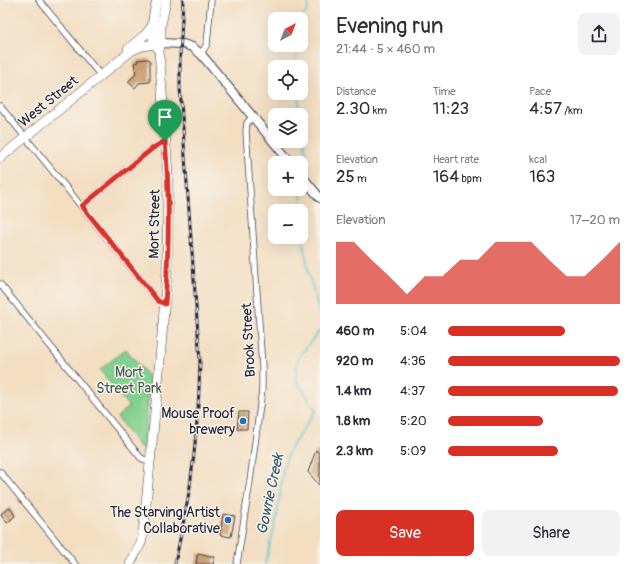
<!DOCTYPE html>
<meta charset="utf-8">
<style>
:root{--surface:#fff;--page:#f2f2f3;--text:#2b2b33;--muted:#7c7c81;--accent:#d93025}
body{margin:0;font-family:Pangolin,sans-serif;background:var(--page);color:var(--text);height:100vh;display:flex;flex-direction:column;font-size:15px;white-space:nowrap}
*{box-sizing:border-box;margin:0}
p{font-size:13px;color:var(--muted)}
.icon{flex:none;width:22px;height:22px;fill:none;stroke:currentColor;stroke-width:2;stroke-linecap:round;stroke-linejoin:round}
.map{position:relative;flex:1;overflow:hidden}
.panel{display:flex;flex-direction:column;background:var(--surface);width:316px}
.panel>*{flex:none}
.needle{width:26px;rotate:42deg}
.controls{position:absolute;left:268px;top:12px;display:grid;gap:8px}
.controls a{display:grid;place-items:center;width:40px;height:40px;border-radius:8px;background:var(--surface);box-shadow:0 4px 16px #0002;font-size:20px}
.pin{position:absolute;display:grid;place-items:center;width:34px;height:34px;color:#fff;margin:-41px -17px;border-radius:50% 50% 50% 0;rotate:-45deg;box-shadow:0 0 4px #0007}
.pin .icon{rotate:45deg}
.round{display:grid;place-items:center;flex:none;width:42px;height:42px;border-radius:8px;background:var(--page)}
.overview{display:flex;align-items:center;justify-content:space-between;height:68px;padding:0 16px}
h1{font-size:22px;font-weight:600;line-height:30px}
.metrics{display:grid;grid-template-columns:repeat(3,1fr);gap:6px;height:68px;padding:4px 16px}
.metrics div{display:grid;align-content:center}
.metrics b{font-size:17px;font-weight:600}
.metrics small{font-size:11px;font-weight:400}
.metrics p{font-size:11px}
.chart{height:112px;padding:8px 16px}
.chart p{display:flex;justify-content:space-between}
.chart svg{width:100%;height:72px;margin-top:4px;fill:var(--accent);opacity:.7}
.action{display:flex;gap:8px;margin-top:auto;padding:8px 16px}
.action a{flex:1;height:46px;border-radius:8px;background:var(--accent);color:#fff;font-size:16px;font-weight:600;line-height:46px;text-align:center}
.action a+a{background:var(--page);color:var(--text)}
ul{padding:0 16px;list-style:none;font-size:13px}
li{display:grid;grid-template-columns:64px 48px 1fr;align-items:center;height:30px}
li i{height:10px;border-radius:5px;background:var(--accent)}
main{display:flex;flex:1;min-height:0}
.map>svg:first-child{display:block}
.green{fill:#83d190;stroke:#527a66}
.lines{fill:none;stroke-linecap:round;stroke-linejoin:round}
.stream{stroke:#58c4d3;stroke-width:1.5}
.building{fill:#cc9f72}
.street-casing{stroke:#413e4f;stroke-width:7}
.secondary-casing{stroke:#413e4f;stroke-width:10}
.primary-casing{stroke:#413e4f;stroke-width:10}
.street{stroke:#fff;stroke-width:5.5}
.secondary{stroke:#fff;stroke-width:8}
.primary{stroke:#fff;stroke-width:9}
.rail-casing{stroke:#22223b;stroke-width:3}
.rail{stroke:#f7f3e8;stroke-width:1.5;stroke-dasharray:4.5;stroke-linecap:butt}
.route-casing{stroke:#fff;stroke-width:8}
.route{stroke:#d93025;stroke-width:5}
.poi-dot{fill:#1f6fb2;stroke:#f7f3e8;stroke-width:1.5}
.labels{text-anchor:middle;stroke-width:3;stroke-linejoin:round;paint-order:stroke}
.street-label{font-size:14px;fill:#22223b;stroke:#f7f3e8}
.park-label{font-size:14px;fill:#3f5754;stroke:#f7f3e8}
.poi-label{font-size:14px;fill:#22223b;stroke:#f7f3e8;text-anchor:end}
.water-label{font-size:15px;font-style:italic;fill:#355b70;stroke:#f7f3e8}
</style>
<main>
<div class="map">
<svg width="320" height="564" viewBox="0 0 320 564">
<rect width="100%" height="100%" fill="#f7f3e8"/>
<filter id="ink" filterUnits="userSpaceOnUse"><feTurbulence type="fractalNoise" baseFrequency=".025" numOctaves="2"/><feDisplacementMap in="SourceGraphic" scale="8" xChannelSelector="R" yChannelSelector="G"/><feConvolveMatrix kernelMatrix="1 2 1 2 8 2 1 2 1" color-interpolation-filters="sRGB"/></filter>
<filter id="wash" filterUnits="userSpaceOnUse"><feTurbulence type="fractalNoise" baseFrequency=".012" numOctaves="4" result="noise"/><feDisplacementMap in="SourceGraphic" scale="16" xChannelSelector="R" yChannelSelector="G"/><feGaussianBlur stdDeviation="0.9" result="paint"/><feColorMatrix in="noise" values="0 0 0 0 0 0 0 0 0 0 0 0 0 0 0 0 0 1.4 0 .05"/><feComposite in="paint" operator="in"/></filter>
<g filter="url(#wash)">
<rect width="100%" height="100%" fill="#f3dec2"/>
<polygon class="green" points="126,349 150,379 144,448 141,449 117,417 129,407 100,370"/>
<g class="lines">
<g class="stream">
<polyline points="300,19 300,17 307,12 309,0"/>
<polyline points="295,67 298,45"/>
<polyline points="299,93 299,115"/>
<polyline points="301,125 309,167 308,172"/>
<polyline points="299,211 303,189"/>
<polyline points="301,229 309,274 320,316"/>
<polyline points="265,564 277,517 283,469 290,449 316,410 296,380 298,358 320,330"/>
</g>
</g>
<g id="blocks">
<g class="building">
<polygon points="148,59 150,60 150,82 139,83 135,88 128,82 136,74 134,63 138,62 137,60"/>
<polygon points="239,412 248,412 247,429 237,429"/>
<polygon points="316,450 320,454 320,486 308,472"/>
<polygon points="10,507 15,516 7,523 1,514"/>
<polygon points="223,514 235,516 231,537 220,535"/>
<polygon points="198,553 215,557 213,564 196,564"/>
</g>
</g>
</g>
<g filter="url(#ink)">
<use href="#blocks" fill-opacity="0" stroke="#413e4f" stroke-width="1"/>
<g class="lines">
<defs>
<g id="street">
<polyline points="39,0 101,76"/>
<polyline points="201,54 207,44 211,0"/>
<polyline points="0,106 158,301 165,304"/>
<polyline points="82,206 153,148 165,141"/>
<polyline points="0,284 141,458 150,462"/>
<polyline points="0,472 75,564"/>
<polyline points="237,564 250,481 262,390 262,367 246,131 247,123 253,116"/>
</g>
<g id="secondary">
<polyline points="161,43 183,44 192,47 201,54 291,163"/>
<polyline points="301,175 320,198"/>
</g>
<g id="primary">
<path d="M157 47C148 37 154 12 157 0"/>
<polyline points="128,49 146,34 153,25"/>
<polyline points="0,158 131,51 142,46 161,43"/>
<polyline points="130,564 141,543 143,534 159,372 167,272 168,175 159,50 161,43 161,25 166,0"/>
</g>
</defs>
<use href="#street" class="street-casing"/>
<use href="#secondary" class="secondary-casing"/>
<use href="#primary" class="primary-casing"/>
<use href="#street" class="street"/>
<use href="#secondary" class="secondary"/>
<use href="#primary" class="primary"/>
<defs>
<path id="rail" d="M175 564C180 538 186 512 190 486 196 444 199 403 200 361L180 88V56L183 0"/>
</defs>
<use href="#rail" class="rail-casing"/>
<use href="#rail" class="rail"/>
</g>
</g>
<g class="lines" filter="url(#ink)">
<defs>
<path id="route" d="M165 141C170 195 169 250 165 304L158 301 82 206 153 148Z"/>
</defs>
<use href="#route" class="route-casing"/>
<use href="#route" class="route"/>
</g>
<g class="poi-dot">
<circle cx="243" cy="421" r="4"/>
<circle cx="228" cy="520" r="4"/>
</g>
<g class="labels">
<g class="street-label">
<text transform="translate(48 101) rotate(-39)" y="5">West Street</text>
<text transform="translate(154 224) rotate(-89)" y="5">Mort Street</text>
<text transform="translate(248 340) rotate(-93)" y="5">Brook Street</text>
</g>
<g class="park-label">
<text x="129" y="377">Mort<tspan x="129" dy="16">Street Park</tspan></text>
</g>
<g class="poi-label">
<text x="235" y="418">Mouse Proof<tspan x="235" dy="16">brewery</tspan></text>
<text x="220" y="517">The Starving Artist<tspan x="220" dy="16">Collaborative</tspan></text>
</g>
<g class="water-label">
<text transform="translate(270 494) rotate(-78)" y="5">Gowrie Creek</text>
</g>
</g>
</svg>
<div class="controls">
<a><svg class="needle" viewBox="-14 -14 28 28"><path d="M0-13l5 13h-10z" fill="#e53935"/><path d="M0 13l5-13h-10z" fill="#7c7c81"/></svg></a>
<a><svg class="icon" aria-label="locate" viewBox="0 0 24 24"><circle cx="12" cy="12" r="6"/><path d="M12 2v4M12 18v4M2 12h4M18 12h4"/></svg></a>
<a><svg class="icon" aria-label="layers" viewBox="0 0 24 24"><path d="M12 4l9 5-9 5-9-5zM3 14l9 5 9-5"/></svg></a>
<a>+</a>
<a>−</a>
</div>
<div class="pin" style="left:165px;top:141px;background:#1e9e55"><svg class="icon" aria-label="arrive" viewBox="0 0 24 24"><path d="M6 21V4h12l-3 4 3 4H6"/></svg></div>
</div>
<section class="panel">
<div class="overview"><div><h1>Evening run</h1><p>21:44 · 5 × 460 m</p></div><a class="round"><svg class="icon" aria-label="share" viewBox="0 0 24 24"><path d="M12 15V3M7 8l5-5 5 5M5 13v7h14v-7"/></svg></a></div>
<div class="metrics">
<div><p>Distance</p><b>2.30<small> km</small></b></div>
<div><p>Time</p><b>11:23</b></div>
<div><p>Pace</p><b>4:57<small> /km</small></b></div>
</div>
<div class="metrics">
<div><p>Elevation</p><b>25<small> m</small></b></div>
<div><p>Heart rate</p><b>164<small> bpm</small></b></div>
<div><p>kcal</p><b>163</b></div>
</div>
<div class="chart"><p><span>Elevation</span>17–20 m</p>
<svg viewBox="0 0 160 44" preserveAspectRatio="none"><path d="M0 44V6L10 6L20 17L30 27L40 38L50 27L60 27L70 17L80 17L90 6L100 6L110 6L120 17L130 27L140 27L150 17L160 6V44z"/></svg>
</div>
<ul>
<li><b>460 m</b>5:04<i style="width:68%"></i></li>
<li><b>920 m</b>4:36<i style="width:100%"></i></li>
<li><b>1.4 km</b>4:37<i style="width:99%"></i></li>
<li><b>1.8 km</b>5:20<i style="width:55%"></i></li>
<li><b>2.3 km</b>5:09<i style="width:64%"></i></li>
</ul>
<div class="action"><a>Save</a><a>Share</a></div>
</section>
</main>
